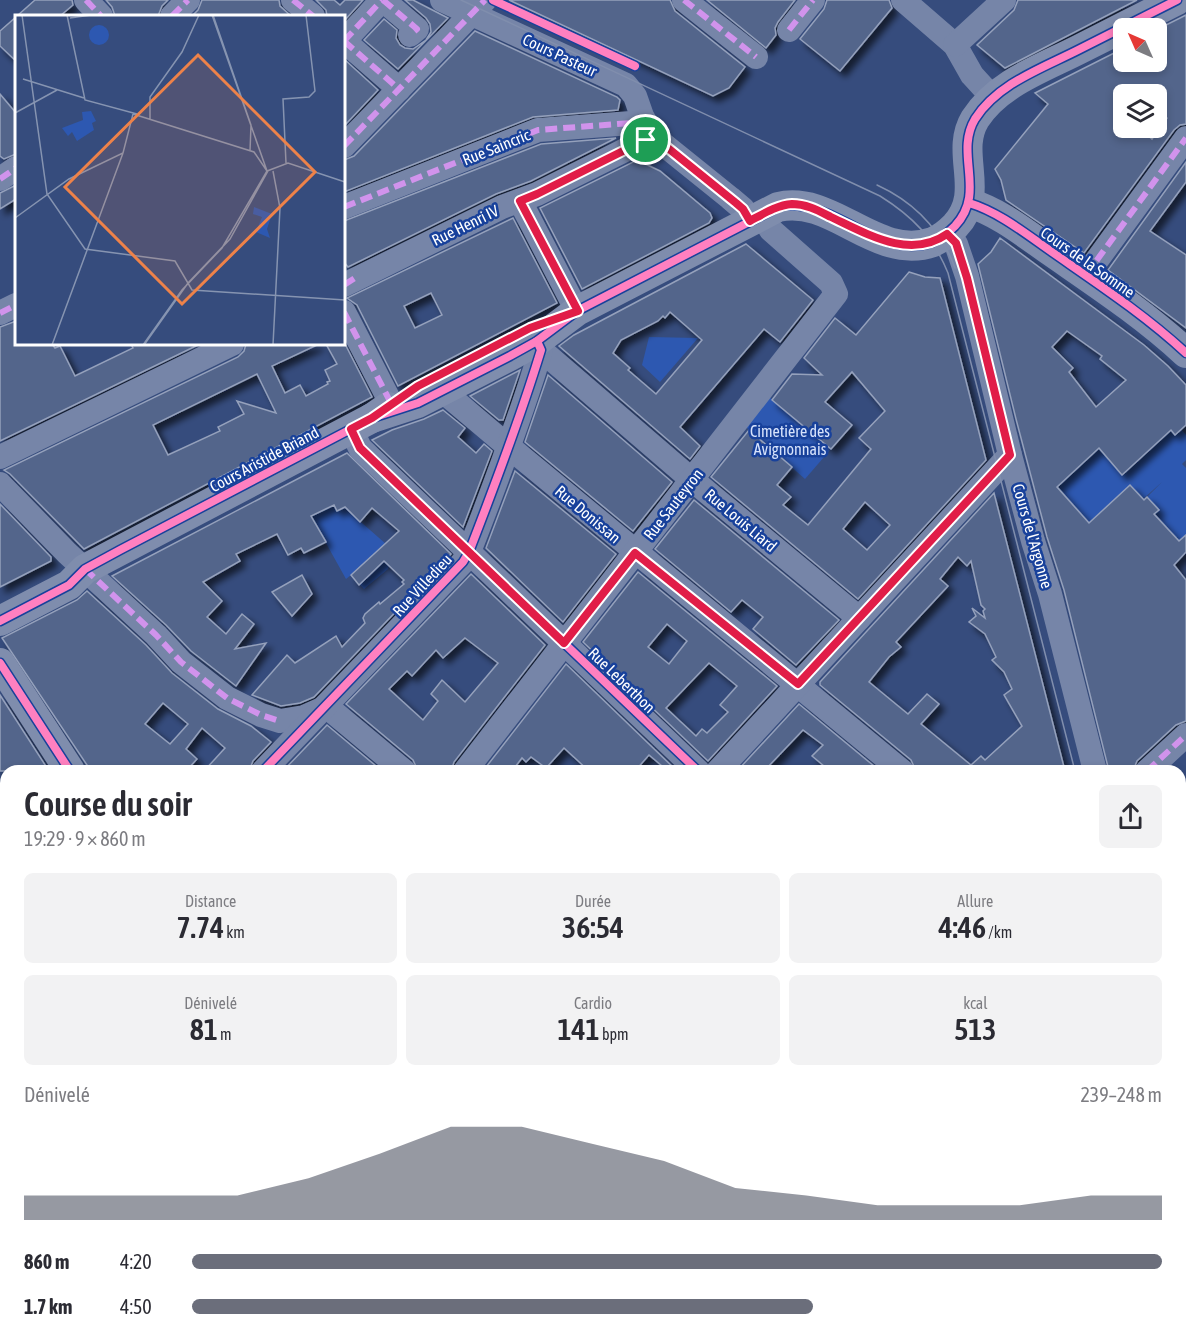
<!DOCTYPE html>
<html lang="fr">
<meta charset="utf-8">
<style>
:root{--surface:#fff;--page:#f2f2f3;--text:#2b2b33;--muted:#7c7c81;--accent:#6b6e7b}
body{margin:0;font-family:"Asap Condensed",sans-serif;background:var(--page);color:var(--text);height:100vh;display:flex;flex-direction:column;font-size:22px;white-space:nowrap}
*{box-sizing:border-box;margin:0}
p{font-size:20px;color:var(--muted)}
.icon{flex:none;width:33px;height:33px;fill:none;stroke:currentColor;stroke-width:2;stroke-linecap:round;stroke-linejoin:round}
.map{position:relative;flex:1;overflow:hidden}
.sheet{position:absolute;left:0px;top:765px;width:1186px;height:576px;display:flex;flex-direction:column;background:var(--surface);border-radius:18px 18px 0 0;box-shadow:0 3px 9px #0003}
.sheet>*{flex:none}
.needle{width:39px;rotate:315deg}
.tools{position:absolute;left:1113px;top:18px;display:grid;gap:12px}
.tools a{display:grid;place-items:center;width:54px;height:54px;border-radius:9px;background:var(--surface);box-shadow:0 3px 9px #0003;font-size:30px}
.pin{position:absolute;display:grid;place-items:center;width:51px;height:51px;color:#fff;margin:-26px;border:3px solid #fff;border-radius:50%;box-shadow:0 2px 6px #0007}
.round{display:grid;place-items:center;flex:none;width:63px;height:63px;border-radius:9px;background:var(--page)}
.head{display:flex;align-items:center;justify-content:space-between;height:102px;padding:0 24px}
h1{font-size:33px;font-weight:600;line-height:45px}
.figures{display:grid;grid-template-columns:repeat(3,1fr);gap:9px;height:102px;padding:6px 24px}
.figures div{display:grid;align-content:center;border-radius:9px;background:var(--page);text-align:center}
.figures b{font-size:30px;font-weight:600}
.figures small{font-size:16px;font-weight:400}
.figures p{font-size:16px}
.chart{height:168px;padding:12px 24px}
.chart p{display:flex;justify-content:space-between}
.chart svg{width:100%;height:108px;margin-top:6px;fill:var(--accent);opacity:.7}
ul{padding:0 24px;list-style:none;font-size:20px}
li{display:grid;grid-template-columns:96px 72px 1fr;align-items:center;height:45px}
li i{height:15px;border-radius:8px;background:var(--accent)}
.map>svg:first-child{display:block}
.green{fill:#2d58b1}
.building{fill:#53658b;stroke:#95a1bc;stroke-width:1.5;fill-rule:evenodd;filter:url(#shadow)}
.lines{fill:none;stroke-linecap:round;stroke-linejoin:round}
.minor{stroke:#7685a8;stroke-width:24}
.major{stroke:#7f8dad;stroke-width:30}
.tram{stroke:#808ead;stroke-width:1.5}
.quiet{stroke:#d193ec;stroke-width:6;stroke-dasharray:12 6;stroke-linecap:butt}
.cycleway-casing{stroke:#18419b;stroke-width:11}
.cycleway{stroke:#ff80c0;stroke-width:8}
.route-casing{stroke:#fff;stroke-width:12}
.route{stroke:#e11d48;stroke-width:8}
.labels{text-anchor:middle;stroke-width:5;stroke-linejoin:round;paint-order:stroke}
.street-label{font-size:16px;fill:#fff;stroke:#18419b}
.park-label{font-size:16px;fill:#d7e3fc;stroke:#18419b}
.inset-road{fill:none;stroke:#8694b1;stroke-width:1.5}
.view{fill:#ee8249;fill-opacity:0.15;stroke:#ee8249;stroke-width:3}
.inset-edge{fill:none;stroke:#fff;stroke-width:3}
</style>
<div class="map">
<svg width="1186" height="1341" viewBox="0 0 1186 1341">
<defs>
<filter id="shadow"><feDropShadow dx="5.5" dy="5.5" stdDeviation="3" flood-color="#0009"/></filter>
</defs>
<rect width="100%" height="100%" fill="#364c7d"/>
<g class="green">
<polygon points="649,337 698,338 660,382 642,365"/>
<polygon points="768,396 831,449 805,479 745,426"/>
<polygon points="1181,429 1186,435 1186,460 1182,464 1186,468 1186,549 1154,514 1158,510 1147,497 1162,482 1143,499 1130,485 1089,523 1057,487 1099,448 1123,475 1171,430"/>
<polygon points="322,466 354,516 394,551 384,561 389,566 388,569 364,589 351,575 346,579 292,482"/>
<polygon points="184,1335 287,1335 290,1341 166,1341"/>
</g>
<g class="building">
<polygon points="35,0 72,0 73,5 60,16 17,16"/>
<polygon points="106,0 168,0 162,6 158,16 115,16 112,7"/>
<polygon points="202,0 279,0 280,6 291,16 192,16 198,10"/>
<polygon points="316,0 334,0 340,5 345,0 363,0 344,21 344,16 327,16 326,10"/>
<polygon points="405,0 413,0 448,18 398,69 364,40 384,19 397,30 396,38 400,45 405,48 413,49 426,40 431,32 430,24 426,18"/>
<polygon points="509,0 670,0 675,11 745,67 729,88 713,96"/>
<polygon points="707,0 795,0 778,22 775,28 776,35 766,48"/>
<polygon points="827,0 889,0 892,8 840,71 800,39 824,9"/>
<polygon points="1018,0 1137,0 1005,68 977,45 1014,10"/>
<path d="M1186 15V124L1180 125 1174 130 1084 253 1006 200 1001 180 995 169 1048 104 1035 93 1124 48V62H1156V30ZM1124 94H1156V108L1167 118 1152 139 1140 128H1124Z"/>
<polygon points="16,17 16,61 0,46 0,31"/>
<polygon points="475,31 617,97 620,100 618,110 533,117 344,192 344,160 354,156"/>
<polygon points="344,59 378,90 344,126"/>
<polygon points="0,94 16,113 16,154 4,159 0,156"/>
<polygon points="616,138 531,181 496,194 348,267 344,262 344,221 541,144"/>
<polygon points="637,160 660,171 710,213 712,218 709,223 582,289 540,208"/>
<polygon points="1186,162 1186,182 1150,231 1186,255 1186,328 1108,270"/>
<polygon points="16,185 16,199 0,209 0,193"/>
<path d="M513 218 557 303 398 386 357 305 347 298ZM431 293 442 315 415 328 404 306Z"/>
<path d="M1000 238 1144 345 1168 366 1186 385V425L1175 435 1171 430 1122 475 1099 448 1057 487 1089 523 1130 485 1144 500 1147 497 1159 510 1154 514 1179 541 1186 535V552L1174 565 1186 580V721L1176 725 1137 761 1133 771H1109L1064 590 1047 537 1016 419 978 264 991 252ZM1067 331 1102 356 1100 359 1126 380 1096 407 1069 372 1073 368 1052 347Z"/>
<path d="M746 244 813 300 780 342 764 329 680 427 700 446 690 459 559 346 574 335ZM670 312 702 340 656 394 628 370 630 368 613 353 621 340 658 321 663 316 665 318Z"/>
<path d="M909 272 925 277 940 278 986 460 858 599 711 477 749 430 792 467 777 485 791 497 783 505 808 525 871 449 859 438 885 411 852 372 825 402 852 425 831 449 772 400 792 374 822 375 804 358 835 318 856 335ZM865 502 890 525 867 550 843 529Z"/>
<polygon points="16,321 16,344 52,344 55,348 60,346 75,376 133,348 131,344 200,344 0,441 0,327"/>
<path d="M344 342 372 397 84 549 10 474 4 470 238 357 244 351 246 344H319L272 366 285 393 300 385 306 396 328 384 327 382 330 381 325 370 337 364 326 344ZM257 374 276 413 237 401 244 414 218 427 220 431 168 455 153 425Z"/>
<polygon points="520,370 503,420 499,420 470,396"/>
<polygon points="548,375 672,482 633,531 525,442"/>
<polygon points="443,410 465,428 458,437 476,453 484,444 492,451 463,527 372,440 392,430 424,419"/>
<polygon points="347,453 451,554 314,697 300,703 281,706 252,695 287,655 295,663 336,636 342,647 365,623 363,618 365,614 379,602 380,604 404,584 402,582 404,580 384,561 359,585 351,575 399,531 372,508 360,522 345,507 337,511 334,505 311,516 326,542 304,553 301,548 288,555 277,534 236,554 240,561 203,582 222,601 207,617 226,634 242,614 254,624 235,649 266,643 236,686 191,651 166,625 112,576"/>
<polygon points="515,471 616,554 563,622 486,548"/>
<path d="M994 493 1065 771H916L911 760 820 685V682ZM958 557 967 566 971 561 981 605 985 609 983 611 985 618 972 608 976 616 969 622 985 634 996 657 992 660 1004 672 1012 689 1004 695 1022 726 985 760 981 756 971 765 921 724 939 704 927 694 908 714 869 682 889 657 901 647 896 642 948 586 940 579Z"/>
<polygon points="694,500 839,620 796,665 753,629 763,617 742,600 731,612 655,549"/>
<polygon points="0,504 51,557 51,561 0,587"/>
<path d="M638 572 777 686 708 761 583 642ZM667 624 687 641 669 664 648 647ZM709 663 737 686 720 705 728 712 707 733 702 729 696 736 666 708Z"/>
<path d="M471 574 545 645 454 762 451 771H418L413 760 346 704ZM465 638 498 663 465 702 442 680 431 694 438 701 423 720 389 689 407 671 412 676 436 650 443 658Z"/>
<polygon points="302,575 312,594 292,616 272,592"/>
<path d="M87 591 146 645 172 673 218 709 251 726 271 742 253 761 249 771H204L225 748 202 728 186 749 197 759 186 771H91L2 638 77 600ZM163 703 188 724 170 744 145 724Z"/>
<polygon points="566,664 677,771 668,771 649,755 635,771 589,771 564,748 546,768 531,757 526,762 522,758 512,771 483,771"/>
<polygon points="0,695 49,771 0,771"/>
<polygon points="799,704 880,771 830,771 812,756 823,745 803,730 764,771 737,771"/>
<polygon points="327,725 382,771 283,771"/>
</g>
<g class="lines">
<g class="minor">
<polyline points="86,0 101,16"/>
<polyline points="293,0 313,16"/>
<polyline points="383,0 417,29 410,35"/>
<polyline points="442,0 626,85 635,96 642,116 653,136"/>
<polyline points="684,0 756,57"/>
<polyline points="903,0 955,45 972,75 993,98"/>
<polyline points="172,16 188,0"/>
<polyline points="789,30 813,0"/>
<polyline points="344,41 399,89"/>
<polyline points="344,41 382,0"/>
<polyline points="955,45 1004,0"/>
<polyline points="344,146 485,0"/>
<polyline points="0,179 16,168"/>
<polyline points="520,201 577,311"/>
<polyline points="344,207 538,130 631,123 653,136 730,198 743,209 750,221"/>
<polyline points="947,234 956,244 967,276 1010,455 1033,541 1050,594 1095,771"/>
<polyline points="1086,275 1186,138"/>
<polyline points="344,285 502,207 537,194 653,136"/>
<polyline points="344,312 395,411"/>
<polyline points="0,313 16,305"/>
<polyline points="541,350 684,473 859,618"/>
<polyline points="446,389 451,398 509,447 902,771"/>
<polyline points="351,429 360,448 698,771"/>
<polyline points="0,457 232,344"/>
<polyline points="0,484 67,553 156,635 181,662 227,698 261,715 280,721 304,717 322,709"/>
<polyline points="326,706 404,771"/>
<path d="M263 771 463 562 469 552C495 485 520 419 541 350L537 341"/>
<polyline points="465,771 836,294 831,283 771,230 762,215"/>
<polyline points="718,771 1010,455"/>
<polyline points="1147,771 1186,735"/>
<polyline points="1180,807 1186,812"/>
<polyline points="1180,1204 1186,1199"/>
<polyline points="1180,1232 1186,1237"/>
<polyline points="328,1335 330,1341"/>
<polyline points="500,1335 504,1341"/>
<polyline points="1070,1335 1076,1341"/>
<polyline points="1127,1335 1127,1341"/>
<polyline points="697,1341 705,1335"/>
</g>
<g class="major">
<path d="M969 203C999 212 1026 234 1052 252 1098 284 1145 315 1186 353"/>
<path d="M372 418 418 403 510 356 537 341 577 311 778 207C833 194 876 262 933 242 942 238 948 233 955 226 987 192 954 154 975 119 998 83 1043 68 1080 49 1112 33 1145 16 1177 0"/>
<polyline points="0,621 69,585 85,569 372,418 388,407"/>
<polyline points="0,663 70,771"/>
<polyline points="0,1193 6,1171"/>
</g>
<g class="tram">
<path d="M461 0 880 196C912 216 934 238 948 273L1075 771"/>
<path d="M877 185C914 202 941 230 955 268"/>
<polyline points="1110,1335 1111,1341"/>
</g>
<g class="quiet">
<polyline points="86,0 101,16"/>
<polyline points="293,0 313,16"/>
<polyline points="383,0 417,29 410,35"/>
<polyline points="684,0 756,57"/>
<polyline points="172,16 188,0"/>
<polyline points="789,30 813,0"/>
<polyline points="344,41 399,89"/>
<polyline points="344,41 382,0"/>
<polyline points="344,146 485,0"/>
<polyline points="0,179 16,168"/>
<polyline points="344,207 538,130 631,123 653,136"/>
<polyline points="1086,275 1186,138"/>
<polyline points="344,285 355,278"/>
<polyline points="344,312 395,411"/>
<polyline points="0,313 16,305"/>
<polyline points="85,569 156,635 181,662 227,698 261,715 280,721"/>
<polyline points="1147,771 1186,735"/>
<polyline points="1180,807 1186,812"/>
</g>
<defs>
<g id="cycleway">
<polyline points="493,0 635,66"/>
<path d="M969 203C999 212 1026 234 1052 252 1098 284 1145 315 1186 353"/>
<polyline points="351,429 360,448 698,771"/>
<path d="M0 621 69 585 85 569 120 550 372 418 418 403 510 356 537 341 577 311 778 207C833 194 876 262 933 242 942 238 948 233 955 226 987 192 954 154 975 119 998 83 1043 68 1080 49 1112 33 1145 16 1177 0"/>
<polyline points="0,663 70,771"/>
<path d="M263 771 463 562 469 552C495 485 520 419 541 350L537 341"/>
</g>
</defs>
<use href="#cycleway" class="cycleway-casing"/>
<use href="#cycleway" class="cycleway"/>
</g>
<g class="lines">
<defs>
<path id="route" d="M653 136 736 203 743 209 750 221C763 214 777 205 792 204 807 204 819 211 831 217 867 234 910 260 947 234L956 243 967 278 1010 455 798 684 635 553 564 643 360 448 351 429 372 418 418 386 530 328 578 311 520 201 537 194Z"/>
</defs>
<use href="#route" class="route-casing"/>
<use href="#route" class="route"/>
</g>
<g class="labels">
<g class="street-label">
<text transform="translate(560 55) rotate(25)" y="6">Cours Pasteur</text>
<text transform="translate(496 147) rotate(-22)" y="6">Rue Saincric</text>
<text transform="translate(465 225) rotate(-26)" y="6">Rue Henri IV</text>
<text transform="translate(1088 262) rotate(35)" y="6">Cours de la Somme</text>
<text transform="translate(264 459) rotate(-28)" y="6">Cours Aristide Briand</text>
<text transform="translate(673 504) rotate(-52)" y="6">Rue Sauteyron</text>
<text transform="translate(588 514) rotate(40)" y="6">Rue Donissan</text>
<text transform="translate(741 520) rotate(40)" y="6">Rue Louis Liard</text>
<text transform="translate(1033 536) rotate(74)" y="6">Cours de l'Argonne</text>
<text transform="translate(422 585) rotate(-47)" y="6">Rue Villedieu</text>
<text transform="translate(622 680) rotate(44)" y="6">Rue Leberthon</text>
</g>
<g class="park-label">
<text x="790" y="437">Cimetière des<tspan x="790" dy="18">Avignonnais</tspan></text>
</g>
</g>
<g transform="translate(15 15)">
<rect width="330" height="330" fill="#364c7d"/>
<path d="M74 20a10 10 0 1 1 20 0a10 10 0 1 1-20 0ZM76 96 81 106 77 108 79 115 62 126 57 117 53 121 47 113 68 105 67 97ZM239 192 257 199 252 214 255 223 241 217 247 202 238 199Z" fill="#2d58b1"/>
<path class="inset-road" d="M7 0 32 179 70 234 160 246 177 275 330 285M52 0 70 85 122 99M198 0 236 110 235 136M55 3 76 0M8 64 69 83M0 98 42 75M118 99 239 137 252 156 273 148 330 167M135 104V82L167 37 184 0M271 148 268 84 294 82 300 76 291 0M0 203 54 164 108 138 118 99M37 330 108 138M128 330 167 275 207 233 252 156 197 0M129 330 173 268 215 224 253 156M258 330 265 193 258 156"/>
<path class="view" d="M183 40 300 157 167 289 50 172Z"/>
<rect width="330" height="330" class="inset-edge"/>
</g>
</svg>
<div class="tools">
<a><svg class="needle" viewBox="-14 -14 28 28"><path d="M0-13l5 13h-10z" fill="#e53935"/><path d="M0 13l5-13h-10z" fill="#7c7c81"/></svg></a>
<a><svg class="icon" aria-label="layers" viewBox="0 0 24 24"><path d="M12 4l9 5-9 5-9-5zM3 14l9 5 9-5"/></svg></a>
</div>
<div class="pin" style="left:646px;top:140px;background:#1e9e55"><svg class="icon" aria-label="arrive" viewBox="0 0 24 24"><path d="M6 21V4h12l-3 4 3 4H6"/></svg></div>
<section class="sheet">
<div class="head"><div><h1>Course du soir</h1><p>19:29 · 9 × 860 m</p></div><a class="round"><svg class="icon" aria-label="share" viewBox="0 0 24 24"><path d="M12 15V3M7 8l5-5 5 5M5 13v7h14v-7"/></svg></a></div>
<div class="figures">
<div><p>Distance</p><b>7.74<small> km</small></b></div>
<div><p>Durée</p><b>36:54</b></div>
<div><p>Allure</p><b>4:46<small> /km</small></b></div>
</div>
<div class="figures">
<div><p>Dénivelé</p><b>81<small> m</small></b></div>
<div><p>Cardio</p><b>141<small> bpm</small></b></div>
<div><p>kcal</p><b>513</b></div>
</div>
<div class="chart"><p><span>Dénivelé</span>239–248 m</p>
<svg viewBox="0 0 160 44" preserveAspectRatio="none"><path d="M0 44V34L10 34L20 34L30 34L40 27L50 17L60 6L70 6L80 13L90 20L100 31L110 34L120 38L130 38L140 38L150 34L160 34V44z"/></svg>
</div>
<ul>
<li><b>860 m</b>4:20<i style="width:100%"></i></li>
<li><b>1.7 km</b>4:50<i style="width:64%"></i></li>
</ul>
</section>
</div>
